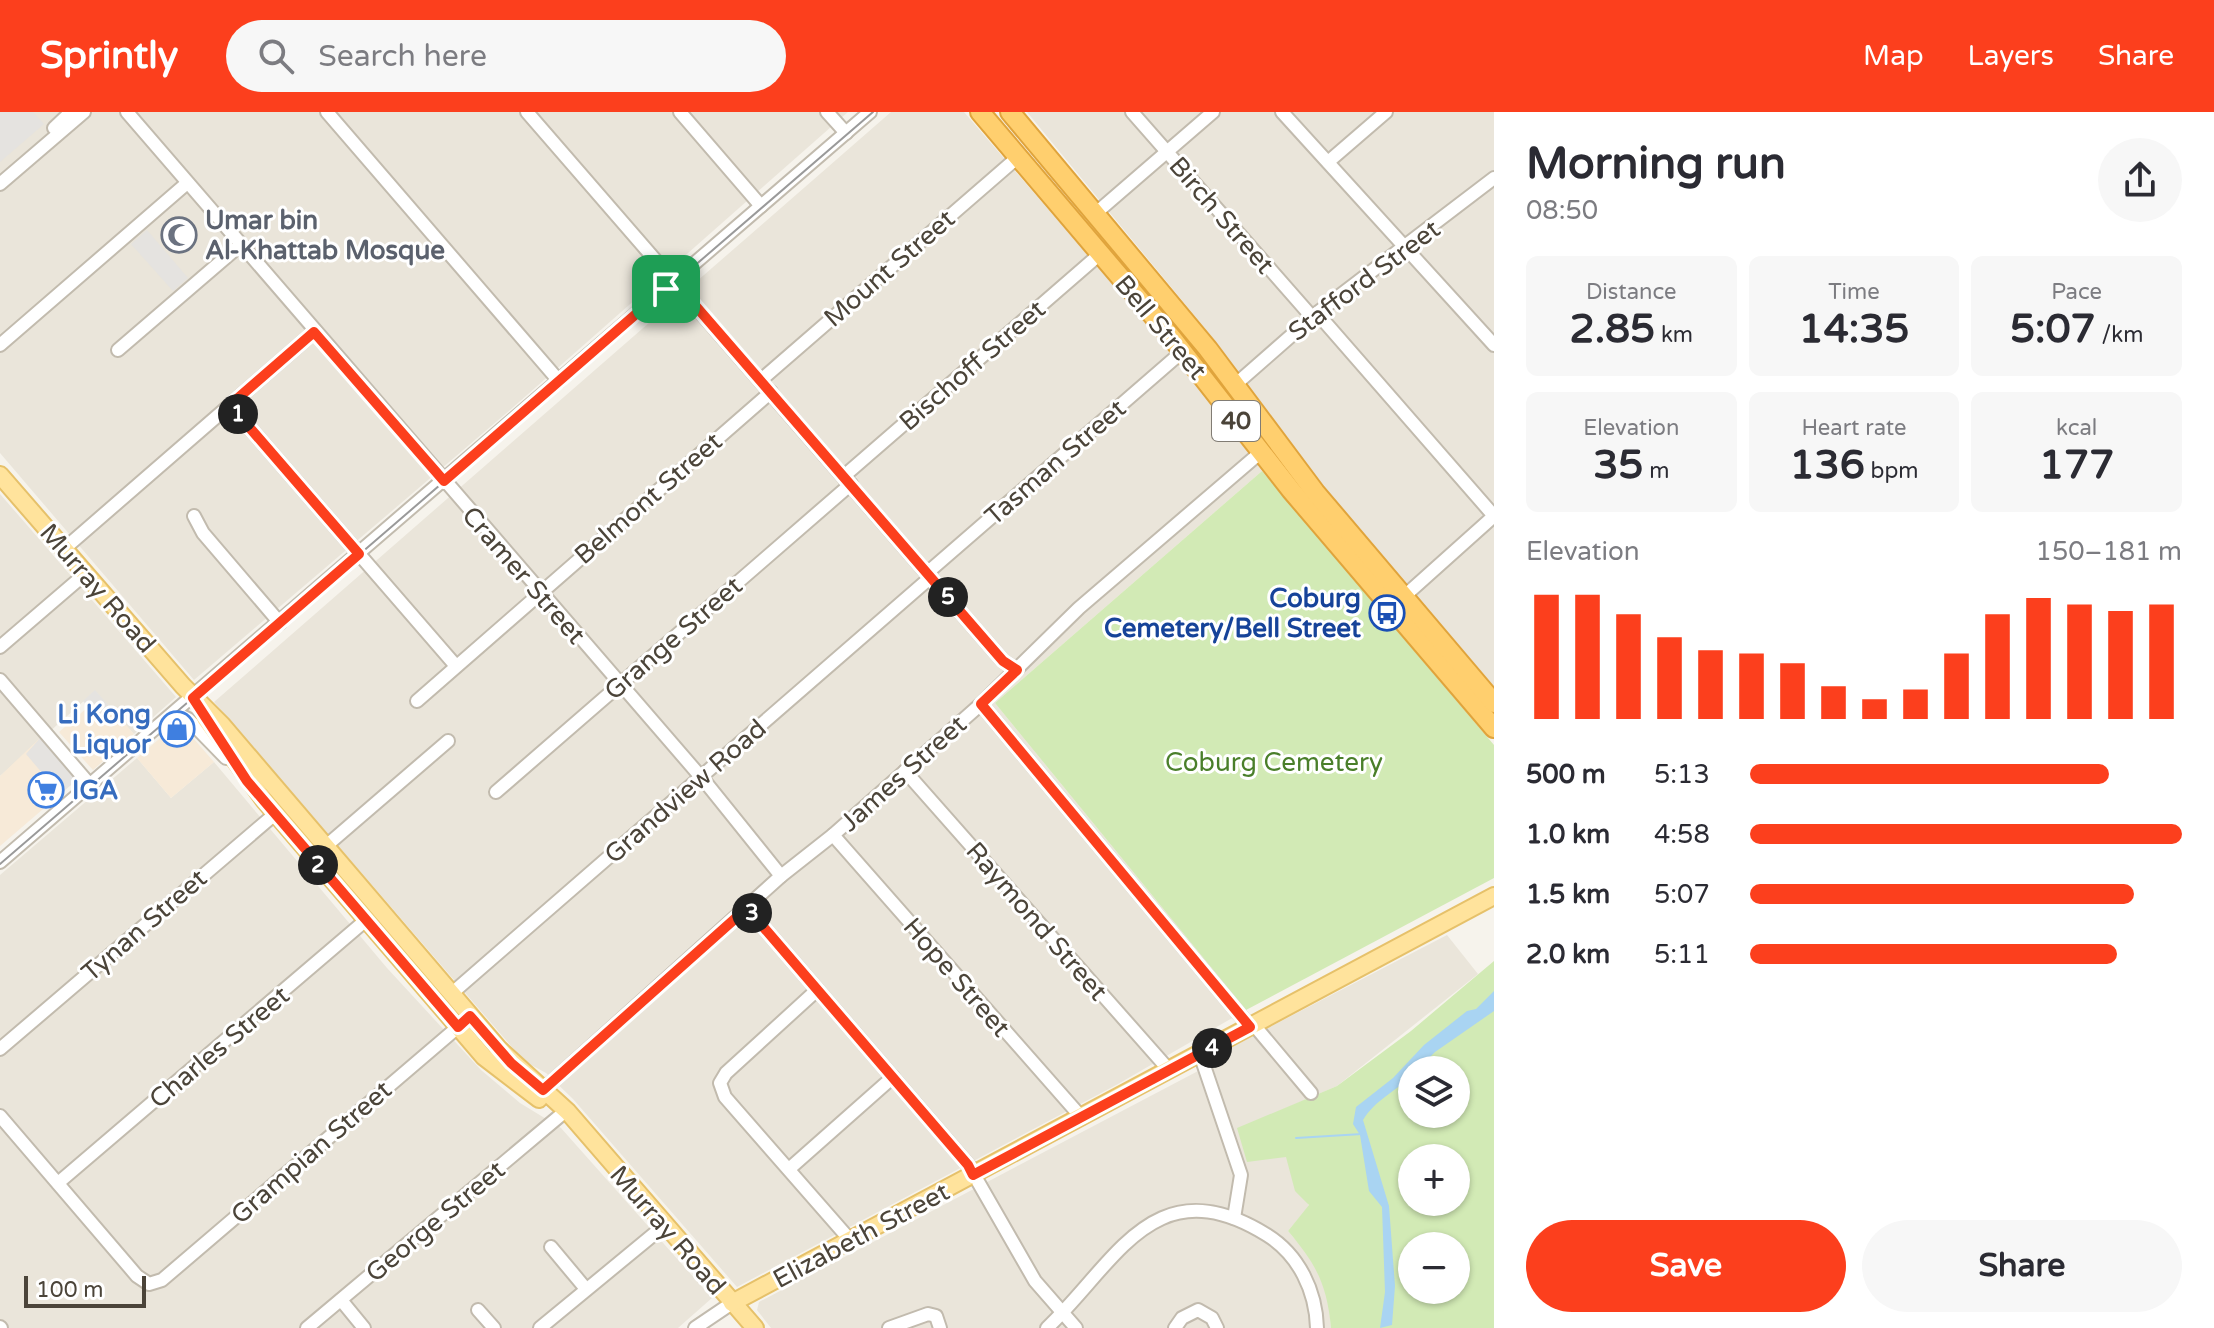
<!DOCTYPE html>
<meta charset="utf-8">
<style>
:root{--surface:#fff;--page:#f7f7f7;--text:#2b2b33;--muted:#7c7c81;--accent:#fc3f1d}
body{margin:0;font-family:"Varela Round",sans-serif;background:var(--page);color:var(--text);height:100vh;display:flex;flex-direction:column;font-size:30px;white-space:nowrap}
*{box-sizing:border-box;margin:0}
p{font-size:26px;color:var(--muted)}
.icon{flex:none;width:44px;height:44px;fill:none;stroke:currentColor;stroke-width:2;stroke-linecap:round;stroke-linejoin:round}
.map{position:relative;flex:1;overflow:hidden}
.drawer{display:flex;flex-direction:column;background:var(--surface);width:720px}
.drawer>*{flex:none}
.buttons{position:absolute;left:1398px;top:944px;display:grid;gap:16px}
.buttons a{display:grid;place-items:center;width:72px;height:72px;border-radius:50%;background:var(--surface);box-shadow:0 2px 6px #0004;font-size:40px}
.scale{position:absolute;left:24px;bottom:20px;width:122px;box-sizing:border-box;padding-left:8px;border:4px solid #4b4439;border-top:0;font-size:22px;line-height:28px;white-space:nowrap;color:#4b4439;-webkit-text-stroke:6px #fff;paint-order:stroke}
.pin{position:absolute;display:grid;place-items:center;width:68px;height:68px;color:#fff;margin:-34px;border-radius:16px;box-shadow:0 4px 12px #0006}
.km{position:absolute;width:40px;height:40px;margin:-20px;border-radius:50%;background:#222;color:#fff;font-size:22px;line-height:40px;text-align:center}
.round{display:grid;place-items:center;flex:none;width:84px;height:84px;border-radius:42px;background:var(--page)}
.summary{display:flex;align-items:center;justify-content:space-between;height:136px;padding:0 32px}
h1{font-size:44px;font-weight:700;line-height:60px}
.stats{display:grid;grid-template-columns:repeat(3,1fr);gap:12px;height:136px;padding:8px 32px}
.stats div{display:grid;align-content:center;border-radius:12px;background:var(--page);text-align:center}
.stats b{font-size:40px;font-weight:700}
.stats small{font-size:22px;font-weight:400}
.stats p{font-size:22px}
.chart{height:224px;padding:16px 32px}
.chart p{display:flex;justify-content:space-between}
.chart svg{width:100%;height:144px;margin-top:8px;stroke:var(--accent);stroke-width:6}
.primary-button{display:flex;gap:16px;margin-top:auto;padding:16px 32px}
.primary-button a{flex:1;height:92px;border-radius:48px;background:var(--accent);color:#fff;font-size:32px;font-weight:700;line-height:92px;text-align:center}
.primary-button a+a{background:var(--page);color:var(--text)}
ul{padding:0 32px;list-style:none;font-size:26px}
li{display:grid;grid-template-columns:128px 96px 1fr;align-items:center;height:60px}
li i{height:20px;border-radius:10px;background:var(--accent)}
header{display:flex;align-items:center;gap:48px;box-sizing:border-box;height:112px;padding:0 40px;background:var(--accent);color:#fff}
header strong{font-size:38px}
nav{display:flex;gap:44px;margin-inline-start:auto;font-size:28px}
.search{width:560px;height:72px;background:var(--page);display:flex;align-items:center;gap:20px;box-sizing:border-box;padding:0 28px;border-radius:44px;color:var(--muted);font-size:30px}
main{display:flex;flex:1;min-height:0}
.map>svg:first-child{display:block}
.residential{fill:#eae5da}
.commercial{fill:#f7ead8}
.green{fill:#d2eab5;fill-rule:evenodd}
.parking{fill:#e5e3e0}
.water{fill:#a9d4f2}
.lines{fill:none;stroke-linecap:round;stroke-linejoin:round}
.stream{stroke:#a9d4f2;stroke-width:2}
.minor-casing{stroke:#c2bbae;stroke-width:16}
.major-casing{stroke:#e6c16a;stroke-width:20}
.highway-casing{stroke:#e0a43c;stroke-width:22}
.minor{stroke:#fff;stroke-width:12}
.major{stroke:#ffe39c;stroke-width:16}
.highway{stroke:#ffcf6e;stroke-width:18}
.tram{stroke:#9a9a9a;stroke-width:2}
.route-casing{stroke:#fff;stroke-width:16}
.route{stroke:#fc3f1d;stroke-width:10}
.labels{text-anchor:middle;stroke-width:6;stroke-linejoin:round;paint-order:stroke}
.shield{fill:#fff;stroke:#817c74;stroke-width:2}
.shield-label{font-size:24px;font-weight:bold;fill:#4b4439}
.street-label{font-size:26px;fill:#4b4439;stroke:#fff}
.worship-label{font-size:26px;font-weight:bold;fill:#5b616d;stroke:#fff;text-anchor:start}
.transit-label{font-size:26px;font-weight:bold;fill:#164399;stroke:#fff;text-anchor:end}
.shop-label{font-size:26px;font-weight:bold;fill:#366cbe;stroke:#fff;text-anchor:end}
.park-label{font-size:26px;fill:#4a7f2a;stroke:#fff}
</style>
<header>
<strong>Sprintly</strong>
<div class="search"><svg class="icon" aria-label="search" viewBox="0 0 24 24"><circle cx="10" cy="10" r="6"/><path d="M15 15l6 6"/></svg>Search here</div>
<nav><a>Map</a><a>Layers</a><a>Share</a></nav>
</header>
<main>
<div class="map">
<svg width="1494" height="1216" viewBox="0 0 1494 1216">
<rect width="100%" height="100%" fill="#f6f3ec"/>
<g class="residential">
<polygon points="0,0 848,0 510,298 194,568 0,341"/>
<polygon points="891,0 964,0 1170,238 1262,359 995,591 1246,898 1118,972 737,1175 573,987 546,961 524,949 214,590"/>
<polygon points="1027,0 1494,0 1494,574 1335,389 1213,226"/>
<polygon points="0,382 176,585 134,622 95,579 0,664"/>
<polygon points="137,646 171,686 214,650 387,856 481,958 520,991 561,1016 712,1186 678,1216 0,1216 0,763"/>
<polygon points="1447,823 1478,862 1337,974 1238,1017 1286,1044 1309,1094 1288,1119 1313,1148 1328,1184 1331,1216 771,1216 757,1198 759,1190 1200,958 1212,945"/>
</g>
<g class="commercial">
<polygon points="109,594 134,622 93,658 59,620 88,595 97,605"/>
<polygon points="179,610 214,650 171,686 137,646"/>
<polygon points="41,625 78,667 0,734 0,664"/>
</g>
<g class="green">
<polygon points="1262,359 1494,633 1494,766 1246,898 995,591"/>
<path d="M1494 849V1216H1331C1327 1172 1316 1152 1288 1119L1309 1093 1295 1079 1286 1045 1247 1050 1237 1016 1337 974 1411 919ZM1412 958H1456V1002H1412ZM1412 1046H1456V1090H1412ZM1412 1134H1456V1178H1412Z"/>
</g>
<g class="parking">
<polygon points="0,0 33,0 44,12 0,50"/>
<polygon points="147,118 188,166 173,179 131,132"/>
<polygon points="95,578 109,594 97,605 83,589"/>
<polygon points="41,625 78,667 60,682 26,642"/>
</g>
<path class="water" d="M1494 879V899L1435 940 1417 958H1412V963C1395 980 1375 988 1363 1008L1389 1094 1395 1174 1392 1213 1380 1216 1385 1180 1382 1095 1369 1079 1360 1023 1353 1012 1356 995 1393 966 1424 933 1467 899 1476 897Z"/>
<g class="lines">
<polyline class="stream" points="1296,1026 1362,1022"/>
<defs>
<g id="minor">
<polyline points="127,0 707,672 781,764"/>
<polyline points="327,0 559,269"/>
<polyline points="527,0 1003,549 1017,558"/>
<polyline points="680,0 761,94"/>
<polyline points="827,0 846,21"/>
<polyline points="1132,0 1312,205"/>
<polyline points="1282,0 1494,233"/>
<polyline points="54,16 71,0"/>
<polyline points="1328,50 1386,0"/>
<polyline points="0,72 84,0"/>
<polyline points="1096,101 1213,0"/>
<polyline points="1317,201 1494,404"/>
<polyline points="0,233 186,72"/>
<polyline points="118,238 239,134"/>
<polyline points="761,268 1018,45"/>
<polyline points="1236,272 1317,201 1494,66"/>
<polyline points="230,293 456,554"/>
<polyline points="844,364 1100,142"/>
<polyline points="194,404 203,421 280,511"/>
<polyline points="64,437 314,220"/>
<polyline points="927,461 1183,239"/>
<polyline points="1399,489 1494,404"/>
<polyline points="0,535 85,462"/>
<polyline points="0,568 90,673"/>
<polyline points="417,589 771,280"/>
<polyline points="981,592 1250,915"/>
<polyline points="176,601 188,607 226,646"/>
<polyline points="905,659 1169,958"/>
<polyline points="496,680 851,372"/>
<polyline points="833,723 1082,1006"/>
<polyline points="326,734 448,629"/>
<polyline points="0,750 870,0"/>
<polyline points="747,796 969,1054 1035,1169 1076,1216"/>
<polyline points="817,878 726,961 720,971 725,985 851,1129"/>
<polyline points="451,882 931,465"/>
<polyline points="1254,913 1311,981"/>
<polyline points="0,937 275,702"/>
<polyline points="1200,942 1241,1063 1234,1106"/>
<polyline points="543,978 781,764 833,723 981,592 1079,496 1261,340"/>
<polyline points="0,1004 137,1164 149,1172 162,1168 458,915"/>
<polyline points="789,1057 893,965"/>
<polyline points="58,1071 366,808"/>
<polyline points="551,1135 586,1177"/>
<polyline points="341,1188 364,1216"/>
<polyline points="478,1198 494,1216"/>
<polyline points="0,1215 1,1216"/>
<polyline points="307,1216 562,1002"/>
<polyline points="540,1216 665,1113"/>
<polyline points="695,1216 732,1191"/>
<polyline points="889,1216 928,1202 936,1204 940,1216"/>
<path d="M1047 1216C1116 1151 1154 1053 1267 1123 1299 1143 1316 1179 1317 1216"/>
<polyline points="1175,1216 1182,1206 1198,1198 1212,1206 1217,1216"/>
</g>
<g id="major">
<polyline points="0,363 183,574 222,613 499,937 568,1000 755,1216"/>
<polyline points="205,606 264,688 484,945 539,987"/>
<polyline points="732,1191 1494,784"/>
</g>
<g id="highway">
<polyline points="980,0 1172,226 1291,378 1494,616"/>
<polyline points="1010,0 1208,237 1315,380 1494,591"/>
</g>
</defs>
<use href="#minor" class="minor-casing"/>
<use href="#major" class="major-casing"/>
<use href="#highway" class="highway-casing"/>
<use href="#minor" class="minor"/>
<use href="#major" class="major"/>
<use href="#highway" class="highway"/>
<polyline class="tram" points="0,752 873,0"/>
</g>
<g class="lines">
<defs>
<polygon id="route" points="674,169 1003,549 1017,558 981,592 1250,915 973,1063 968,1053 747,796 543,978 511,951 470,904 458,915 247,669 193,586 359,442 230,293 314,220 444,369"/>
</defs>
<use href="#route" class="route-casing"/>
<use href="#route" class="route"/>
</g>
<defs>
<symbol id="mosque-ring" viewBox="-11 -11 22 22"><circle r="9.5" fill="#fff" stroke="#6b7280" stroke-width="1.5"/><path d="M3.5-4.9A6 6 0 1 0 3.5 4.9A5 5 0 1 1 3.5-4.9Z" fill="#6b7280"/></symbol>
<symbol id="bus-ring" viewBox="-11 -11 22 22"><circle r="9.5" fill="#fff" stroke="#1a4fb4" stroke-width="1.5"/><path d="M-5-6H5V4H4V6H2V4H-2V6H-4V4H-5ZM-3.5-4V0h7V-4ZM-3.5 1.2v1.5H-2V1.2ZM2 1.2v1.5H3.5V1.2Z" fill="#1a4fb4"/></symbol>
<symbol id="shop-ring" viewBox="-11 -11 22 22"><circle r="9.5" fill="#fff" stroke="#3f7fe0" stroke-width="1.5"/><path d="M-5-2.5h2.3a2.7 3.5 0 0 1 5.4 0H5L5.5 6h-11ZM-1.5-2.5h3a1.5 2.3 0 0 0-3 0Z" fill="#3f7fe0"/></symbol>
<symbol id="supermarket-ring" viewBox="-11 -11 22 22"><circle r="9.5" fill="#fff" stroke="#3f7fe0" stroke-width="1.5"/><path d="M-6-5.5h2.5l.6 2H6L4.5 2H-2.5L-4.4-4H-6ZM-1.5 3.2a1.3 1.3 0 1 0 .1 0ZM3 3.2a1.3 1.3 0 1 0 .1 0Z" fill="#3f7fe0"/></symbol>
</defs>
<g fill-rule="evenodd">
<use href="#mosque-ring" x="159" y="103" width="40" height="40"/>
<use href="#bus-ring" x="1367" y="481" width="40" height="40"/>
<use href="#shop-ring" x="157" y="597" width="40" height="40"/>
<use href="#supermarket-ring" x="26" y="658" width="40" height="40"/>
</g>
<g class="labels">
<rect class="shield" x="1212" y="289" width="48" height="40" rx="6"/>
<g class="shield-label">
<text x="1236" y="317">40</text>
</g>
<g class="street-label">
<text transform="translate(1222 103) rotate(49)" y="9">Birch Street</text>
<text transform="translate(889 156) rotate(-41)" y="9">Mount Street</text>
<text transform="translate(1364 168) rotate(-37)" y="9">Stafford Street</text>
<text transform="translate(1161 215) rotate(50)" y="9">Bell Street</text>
<text transform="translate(972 253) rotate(-41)" y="9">Bischoff Street</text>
<text transform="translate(1055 350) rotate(-41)" y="9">Tasman Street</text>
<text transform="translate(648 386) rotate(-41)" y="9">Belmont Street</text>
<text transform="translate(524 463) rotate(49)" y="9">Cramer Street</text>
<text transform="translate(98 476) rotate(49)" y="9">Murray Road</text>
<text transform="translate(673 526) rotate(-41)" y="9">Grange Street</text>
<text transform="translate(903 661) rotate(-42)" y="9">James Street</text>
<text transform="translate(685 679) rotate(-41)" y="9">Grandview Road</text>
<text transform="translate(1037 809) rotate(49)" y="9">Raymond Street</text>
<text transform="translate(144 813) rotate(-41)" y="9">Tynan Street</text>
<text transform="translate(957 865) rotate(49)" y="9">Hope Street</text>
<text transform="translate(219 935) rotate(-40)" y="9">Charles Street</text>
<text transform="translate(311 1040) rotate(-41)" y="9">Grampian Street</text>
<text transform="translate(435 1109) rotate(-40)" y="9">George Street</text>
<text transform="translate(668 1118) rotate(49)" y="9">Murray Road</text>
<text transform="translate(861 1123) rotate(-28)" y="9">Elizabeth Street</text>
</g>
<g class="worship-label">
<text x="205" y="117">Umar bin<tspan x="205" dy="30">Al-Khattab Mosque</tspan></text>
</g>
<g class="transit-label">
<text x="1361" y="495">Coburg<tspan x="1361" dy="30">Cemetery/Bell Street</tspan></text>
</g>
<g class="shop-label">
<text x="151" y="611">Li Kong<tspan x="151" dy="30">Liquor</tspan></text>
<text x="72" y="687" text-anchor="start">IGA</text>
</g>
<g class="park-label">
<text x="1274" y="659">Coburg Cemetery</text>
</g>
</g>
</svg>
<div class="buttons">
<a><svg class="icon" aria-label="layers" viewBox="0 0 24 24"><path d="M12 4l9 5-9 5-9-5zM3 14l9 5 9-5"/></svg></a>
<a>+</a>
<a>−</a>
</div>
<div class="scale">100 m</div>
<div class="pin" style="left:666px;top:177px;background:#1e9e55"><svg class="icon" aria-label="arrive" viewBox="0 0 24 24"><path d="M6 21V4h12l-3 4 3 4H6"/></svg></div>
<b class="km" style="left:238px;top:302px">1</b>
<b class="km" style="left:318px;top:753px">2</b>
<b class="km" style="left:752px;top:801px">3</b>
<b class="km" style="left:1212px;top:936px">4</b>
<b class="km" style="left:948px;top:485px">5</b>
</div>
<section class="drawer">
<div class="summary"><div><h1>Morning run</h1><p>08:50</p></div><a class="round"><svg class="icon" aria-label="share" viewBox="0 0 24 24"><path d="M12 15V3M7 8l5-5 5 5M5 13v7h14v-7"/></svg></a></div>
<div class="stats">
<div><p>Distance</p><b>2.85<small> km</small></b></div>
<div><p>Time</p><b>14:35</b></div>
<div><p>Pace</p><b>5:07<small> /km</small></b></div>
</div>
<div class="stats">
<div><p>Elevation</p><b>35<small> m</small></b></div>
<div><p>Heart rate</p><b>136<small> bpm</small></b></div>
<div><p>kcal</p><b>177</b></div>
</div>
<div class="chart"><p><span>Elevation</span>150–181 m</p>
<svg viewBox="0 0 160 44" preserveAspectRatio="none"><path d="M5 44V6M15 44V6M25 44V12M35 44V19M45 44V23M55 44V24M65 44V27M75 44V34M85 44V38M95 44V35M105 44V24M115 44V12M125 44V7M135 44V9M145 44V11M155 44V9"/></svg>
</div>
<ul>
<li><b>500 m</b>5:13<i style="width:83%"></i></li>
<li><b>1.0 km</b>4:58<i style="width:100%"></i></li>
<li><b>1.5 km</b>5:07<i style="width:89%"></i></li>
<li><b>2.0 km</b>5:11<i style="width:85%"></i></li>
</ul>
<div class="primary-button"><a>Save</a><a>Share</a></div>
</section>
</main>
